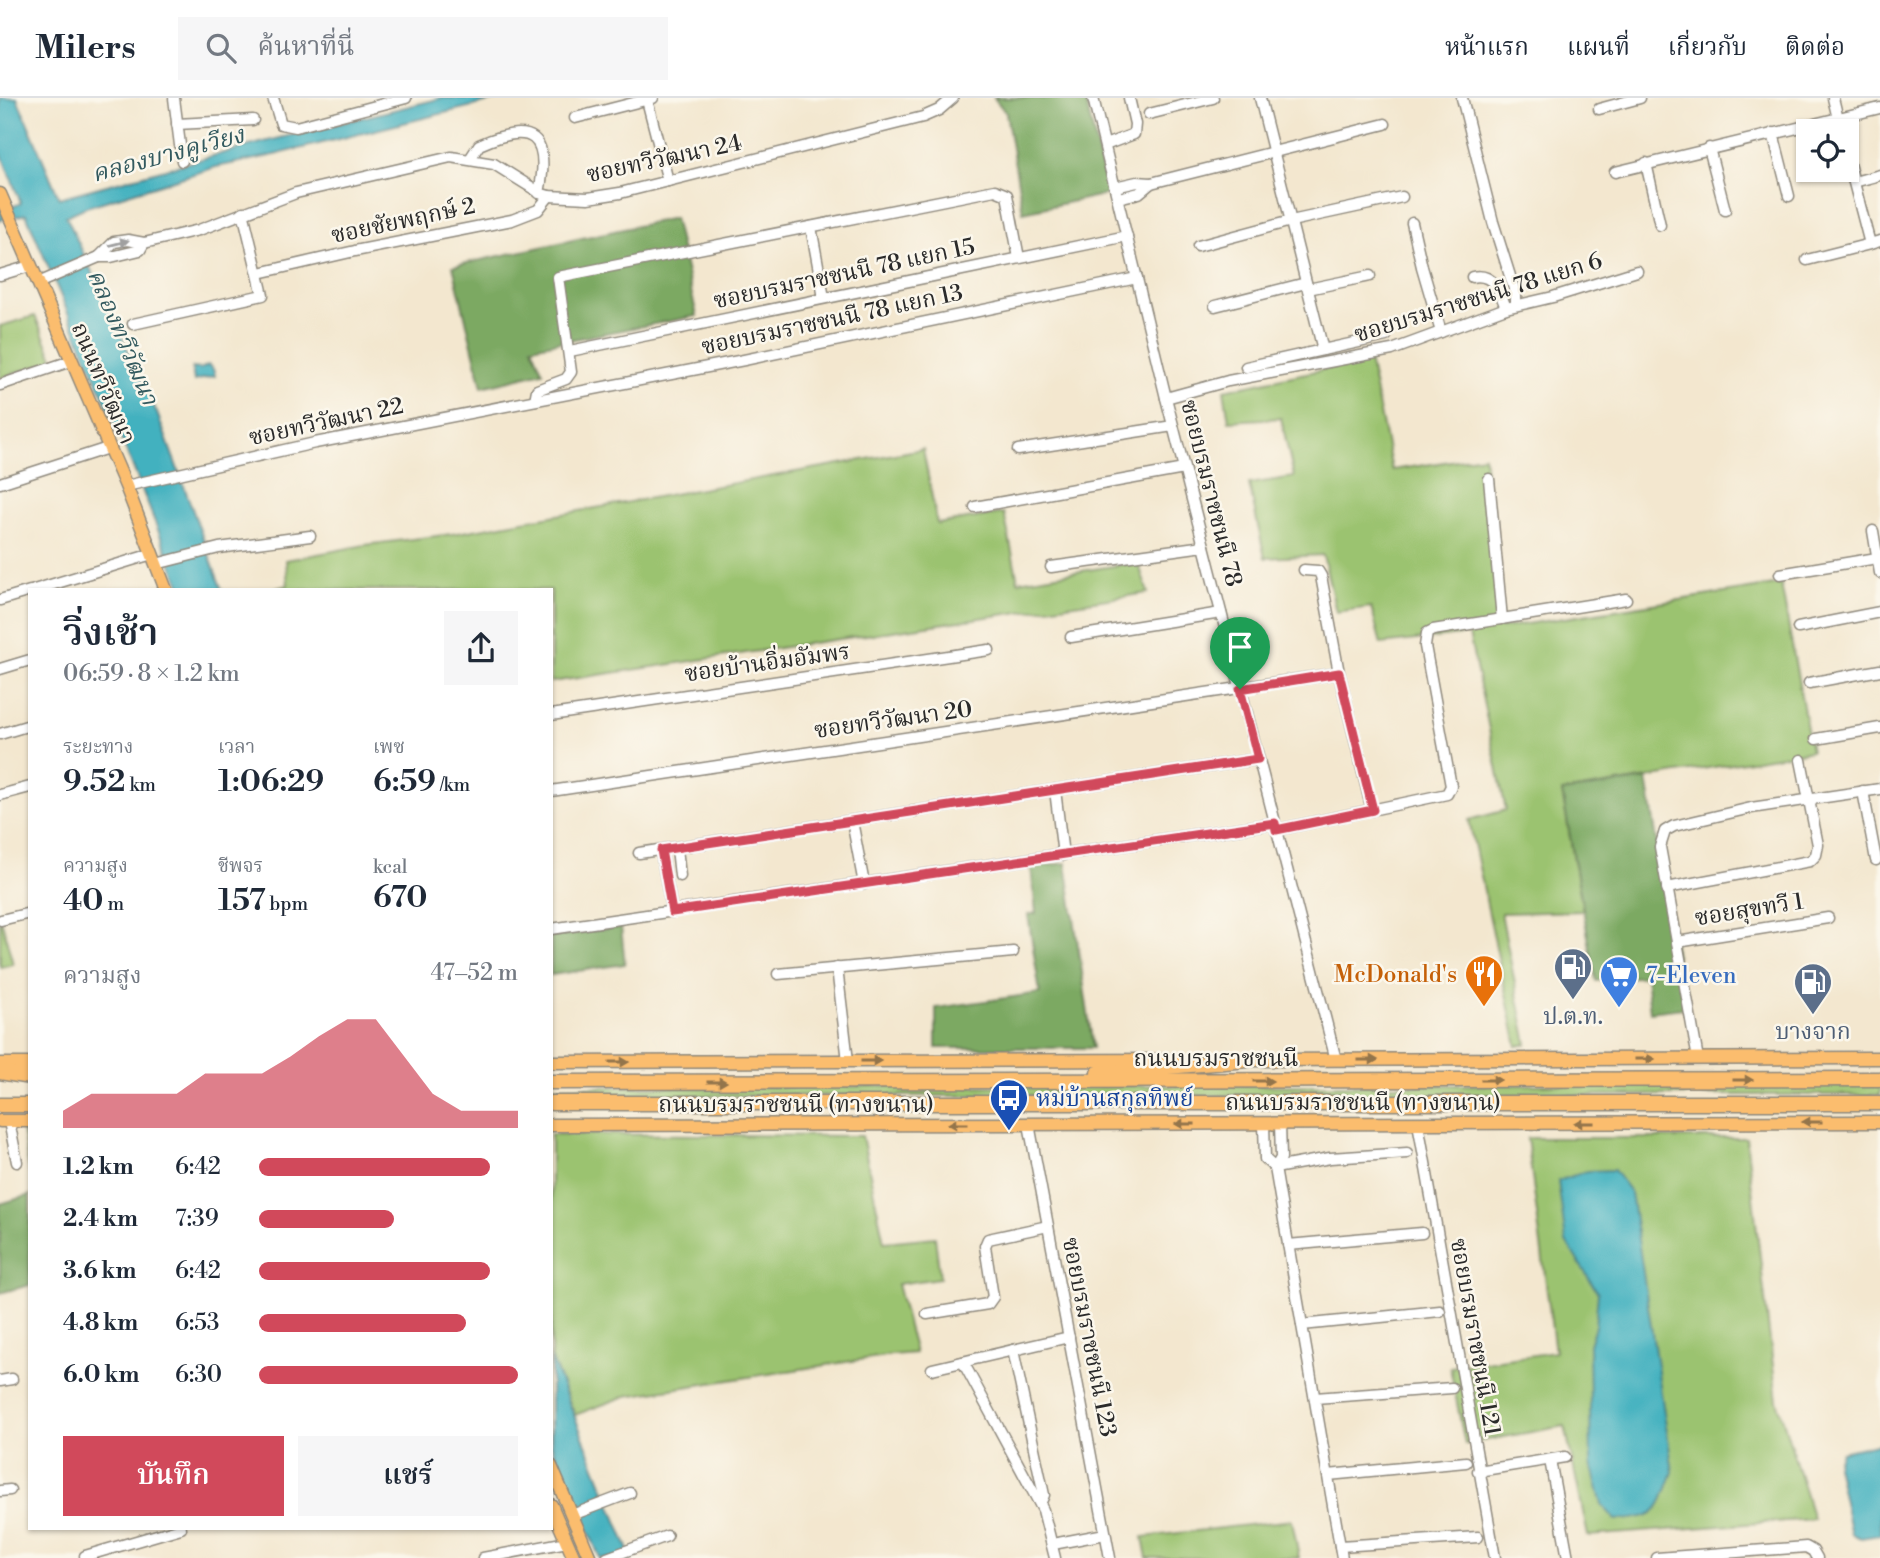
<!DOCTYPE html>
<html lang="th">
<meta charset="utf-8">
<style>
:root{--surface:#fff;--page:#f6f6f7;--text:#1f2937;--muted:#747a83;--line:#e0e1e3;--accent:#d1495b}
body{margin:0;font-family:"Libre Bodoni","Noto Serif Thai",serif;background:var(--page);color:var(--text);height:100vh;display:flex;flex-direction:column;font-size:26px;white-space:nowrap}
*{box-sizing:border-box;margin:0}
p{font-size:23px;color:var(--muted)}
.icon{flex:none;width:38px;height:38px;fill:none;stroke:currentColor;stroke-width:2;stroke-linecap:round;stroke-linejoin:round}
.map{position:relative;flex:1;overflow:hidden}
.sheet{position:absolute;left:28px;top:490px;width:525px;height:942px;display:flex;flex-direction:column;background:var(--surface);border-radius:0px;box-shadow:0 2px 5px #0004}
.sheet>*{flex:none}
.fabs{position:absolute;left:1796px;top:21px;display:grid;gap:14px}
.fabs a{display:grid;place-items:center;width:63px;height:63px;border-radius:0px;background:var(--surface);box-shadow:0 2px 5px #0004;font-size:35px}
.pin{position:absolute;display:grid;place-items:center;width:60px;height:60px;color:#fff;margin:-72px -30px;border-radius:50% 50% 50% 0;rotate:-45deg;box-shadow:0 0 7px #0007}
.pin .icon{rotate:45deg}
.round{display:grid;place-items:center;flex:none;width:74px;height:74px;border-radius:0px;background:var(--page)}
.overview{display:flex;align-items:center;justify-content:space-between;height:119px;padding:0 35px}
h1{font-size:38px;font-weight:600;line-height:52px}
.metrics{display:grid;grid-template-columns:repeat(3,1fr);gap:10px;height:119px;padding:7px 35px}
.metrics div{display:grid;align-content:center}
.metrics b{font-size:30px;font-weight:600}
.metrics small{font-size:19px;font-weight:400}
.metrics p{font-size:19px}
.chart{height:196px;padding:14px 35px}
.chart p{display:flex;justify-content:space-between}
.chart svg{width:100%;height:126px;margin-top:7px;fill:var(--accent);opacity:.7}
.button{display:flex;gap:14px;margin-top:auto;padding:14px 35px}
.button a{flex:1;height:80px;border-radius:0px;background:var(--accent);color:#fff;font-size:28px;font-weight:600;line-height:80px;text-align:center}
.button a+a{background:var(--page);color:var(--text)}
ul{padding:0 35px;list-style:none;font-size:23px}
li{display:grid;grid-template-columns:112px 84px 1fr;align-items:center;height:52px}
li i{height:18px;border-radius:9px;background:var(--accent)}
header{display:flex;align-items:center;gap:42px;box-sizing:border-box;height:98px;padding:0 35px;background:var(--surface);border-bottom:2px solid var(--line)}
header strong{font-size:33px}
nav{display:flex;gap:38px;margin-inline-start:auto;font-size:24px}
.search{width:490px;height:63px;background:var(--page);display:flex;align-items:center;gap:18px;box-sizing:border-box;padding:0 24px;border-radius:0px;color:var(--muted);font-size:26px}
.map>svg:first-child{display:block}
.green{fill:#9bc36f;stroke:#63774d;stroke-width:2}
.forest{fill:#7ca962;stroke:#546a46;stroke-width:2}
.water{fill:#43b1bf;stroke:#376e75;stroke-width:2}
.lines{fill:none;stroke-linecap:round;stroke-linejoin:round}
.minor-casing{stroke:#8f897d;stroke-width:13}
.major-casing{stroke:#8f897d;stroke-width:15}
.highway-casing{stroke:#8f897d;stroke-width:17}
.minor{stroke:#fff;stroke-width:10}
.major{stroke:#fbbd6e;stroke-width:12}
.highway{stroke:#fbbd6e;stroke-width:14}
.oneway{fill:#a0a0a0}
.oneway2{fill:#93744c}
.route-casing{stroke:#fff;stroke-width:14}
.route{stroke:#d1495b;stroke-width:9}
.labels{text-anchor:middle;stroke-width:5;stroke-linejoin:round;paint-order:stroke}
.street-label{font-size:23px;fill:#2b2b2b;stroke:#fbf7ec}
.food-label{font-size:23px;fill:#c56008;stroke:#fbf7ec;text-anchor:end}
.shop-label{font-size:23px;fill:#366cbe;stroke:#fbf7ec;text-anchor:start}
.service-label{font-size:23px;fill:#4e5e75;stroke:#fbf7ec}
.transit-label{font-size:23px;fill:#164399;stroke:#fbf7ec;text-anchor:start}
.water-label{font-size:24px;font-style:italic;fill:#335a5f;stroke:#fbf7ec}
</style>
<header>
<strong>Milers</strong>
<div class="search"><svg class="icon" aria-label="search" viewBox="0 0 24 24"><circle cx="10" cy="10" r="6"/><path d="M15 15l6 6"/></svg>ค้นหาที่นี่</div>
<nav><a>หน้าแรก</a><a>แผนที่</a><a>เกี่ยวกับ</a><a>ติดต่อ</a></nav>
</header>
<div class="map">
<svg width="1880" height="1460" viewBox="0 0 1880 1460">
<rect width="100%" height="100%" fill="#fbf7ec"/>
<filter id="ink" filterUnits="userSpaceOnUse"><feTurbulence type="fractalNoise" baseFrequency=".0143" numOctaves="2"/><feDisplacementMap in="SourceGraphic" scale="14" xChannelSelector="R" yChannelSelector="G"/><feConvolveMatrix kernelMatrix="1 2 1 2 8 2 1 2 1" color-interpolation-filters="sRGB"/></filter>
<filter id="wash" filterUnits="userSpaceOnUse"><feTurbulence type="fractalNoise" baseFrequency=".00686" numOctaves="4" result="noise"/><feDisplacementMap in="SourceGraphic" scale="28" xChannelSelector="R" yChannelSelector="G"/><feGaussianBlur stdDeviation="1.57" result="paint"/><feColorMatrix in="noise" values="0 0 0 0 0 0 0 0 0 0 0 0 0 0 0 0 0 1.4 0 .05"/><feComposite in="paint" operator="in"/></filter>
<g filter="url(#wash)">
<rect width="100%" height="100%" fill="#f3e7cf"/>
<g class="green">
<polygon points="35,218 54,262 0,280 0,228"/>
<polygon points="1369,262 1392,372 1484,358 1501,530 1781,486 1811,653 1562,694 1583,813 1501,815 1527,946 1517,948 1469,722 1506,712 1469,536 1381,546 1371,509 1336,514 1323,457 1265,460 1249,386 1294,379 1281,320 1229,323 1224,292"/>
<polygon points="923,351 937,426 1004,415 1018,483 1138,464 1148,495 551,584 551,492 271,492 288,487 286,462 365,447 452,436"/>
<polygon points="0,817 13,866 0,869"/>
<polygon points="1880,986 1880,997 551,998 551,989"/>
<polygon points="551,1036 862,1038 884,1144 935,1139 940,1180 897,1186 915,1255 891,1257 626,1298 575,1317 551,1260"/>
<polygon points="1527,1040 1746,1040 1777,1302 1813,1421 1588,1438 1565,1328 1465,1346 1450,1269 1555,1254"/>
<polygon points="1292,1422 1299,1460 1147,1460 1143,1439"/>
</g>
<g class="forest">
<polygon points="994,0 1085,0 1108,96 1023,114 1006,15"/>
<polygon points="674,120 697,218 532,249 543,274 482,289 453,168"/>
<polygon points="1647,681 1684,910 1650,914 1646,878 1596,883 1562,694"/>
<polygon points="1066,765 1093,950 936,950 936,910 1040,895 1028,817 1036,815 1031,769"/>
<polygon points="621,829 625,866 551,877 551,839"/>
<polygon points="22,1030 30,1030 30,1076"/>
<polygon points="30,1097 30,1187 0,1195 0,1106"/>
</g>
<g class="water">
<polygon points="0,0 17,0 59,100 264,44 442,0 505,0 270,58 216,69 86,109 66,118 157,315 222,492 182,492 129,359 26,116 0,122 0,114 21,105 0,53"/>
<polygon points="208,267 213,271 215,278 194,283 192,270 200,271"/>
<path d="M1614 1072 1631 1095 1673 1374C1658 1412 1661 1421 1616 1422L1602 1407 1591 1366 1589 1247 1595 1228 1598 1195 1566 1144 1558 1083 1587 1073Z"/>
<polygon points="551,1260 632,1460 600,1460 551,1346"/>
<polygon points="1880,1345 1880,1437 1861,1440 1851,1436 1836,1367 1841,1354"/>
</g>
</g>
<g filter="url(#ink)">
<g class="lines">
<defs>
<g id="minor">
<polyline points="174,0 182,63"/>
<polyline points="273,0 281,26 296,29 406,0"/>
<polyline points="1093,0 1166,300 1336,962"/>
<polyline points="1260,0 1323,252"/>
<polyline points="1462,0 1493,124 1516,197 1516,207"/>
<polyline points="1833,0 1841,33"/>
<polyline points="647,2 668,83"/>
<polyline points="1599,11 1640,0"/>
<polyline points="1149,16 1213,0"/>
<polyline points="575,20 653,0"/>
<polyline points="177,26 253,22"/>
<polyline points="1773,35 1789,98"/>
<polyline points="1105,47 1134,36 1135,26 1129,0"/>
<polyline points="1709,50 1725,112"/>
<polyline points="1846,54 1870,146 1880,143"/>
<path d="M470 61 479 47C533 23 551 37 539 95"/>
<polyline points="1646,65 1660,127"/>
<polyline points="1615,74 1880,10"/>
<polyline points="1854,84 1880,77"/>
<polyline points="1115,89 1137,84 1151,85 1385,26"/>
<polyline points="1118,100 1139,95 1151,85"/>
<polyline points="1412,125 1422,169 1441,234"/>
<polyline points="811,129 824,200"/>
<polyline points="1198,148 1291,123 1402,99"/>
<polyline points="99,159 114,144 128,142 144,145 199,132 296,95 451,59 494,66 542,96 549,98 588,100 620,95 923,19 939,12 953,0"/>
<polyline points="1807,162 1870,146"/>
<polyline points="259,175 355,153 512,122 538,112 549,98"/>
<polyline points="0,177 30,168"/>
<path d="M1472 179C1493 174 1500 193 1506 210"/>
<polyline points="38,185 99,159 111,159 140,152 144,145"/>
<polyline points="1308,191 1370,178"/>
<polyline points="1215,208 1306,185"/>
<polyline points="133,226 263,197 243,114"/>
<polyline points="570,253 1127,138"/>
<polyline points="1246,269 1386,238"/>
<polyline points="0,287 71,263"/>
<polyline points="1166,300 1228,283 1392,252 1506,210 1553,199 1637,173"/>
<polyline points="535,302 537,292 566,281 571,274 558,179 995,92 1007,97 1019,160"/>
<polyline points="1018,352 1173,328"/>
<polyline points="1489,381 1502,521"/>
<polyline points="0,385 108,350"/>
<polyline points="126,388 315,345 744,262 1137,180"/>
<polyline points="975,409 1184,371"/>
<polyline points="1873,433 1880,475"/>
<polyline points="156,466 219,450 310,438"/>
<polyline points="1051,469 1204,448"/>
<polyline points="1304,472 1318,473 1321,478 1339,575 1372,712"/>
<polyline points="1780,476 1877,460"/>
<polyline points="34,492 152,456"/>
<polyline points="0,502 30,493"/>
<polyline points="1798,530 1880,514"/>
<polyline points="1071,539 1221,515"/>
<polyline points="0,571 30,562"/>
<polyline points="1809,585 1880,572"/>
<polyline points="551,617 989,552"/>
<polyline points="0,636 30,627"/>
<polyline points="1816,641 1880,630"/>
<polyline points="1055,692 1063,757"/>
<polyline points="551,693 1339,575"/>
<polyline points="1863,693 1876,762"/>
<polyline points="0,697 30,689"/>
<polyline points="852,723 864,786"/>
<polyline points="1276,732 1447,696 1451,688 1425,548 1427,535 1433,532 1626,501"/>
<polyline points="677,750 680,778"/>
<polyline points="661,752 672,814"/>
<polyline points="639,755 1258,661"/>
<polyline points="1667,790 1810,763 1816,757 1818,747 1801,662"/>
<polyline points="1,822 30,815"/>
<polyline points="551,831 1275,725"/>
<polyline points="1677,844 1828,820"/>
<polyline points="837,870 848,963"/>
<polyline points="778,876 1013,854"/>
<polyline points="1698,961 1660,749 1665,733 1674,728 1751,710 1880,691"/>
<polyline points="9,1023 17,1064"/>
<polyline points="1418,1025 1495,1460"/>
<polyline points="1029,1026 1110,1460"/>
<polyline points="1264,1026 1265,1061 1275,1070 1281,1060 1280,1025"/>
<polyline points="1288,1147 1422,1135"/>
<polyline points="927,1216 988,1206 993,1199 985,1148 988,1141 1048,1128"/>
<polyline points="1302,1227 1440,1213"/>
<polyline points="1013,1252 1044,1397 1040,1406"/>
<polyline points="963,1264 1043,1412 1055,1460"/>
<polyline points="932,1271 1069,1239"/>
<polyline points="0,1283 12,1281"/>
<polyline points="1315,1300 1452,1290"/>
<polyline points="1550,1362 1568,1460"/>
<polyline points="1478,1373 1565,1359"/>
<polyline points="1328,1377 1466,1364"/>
<polyline points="0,1393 10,1392"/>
<polyline points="572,1417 630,1395"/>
<polyline points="1053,1446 1105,1436"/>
<polyline points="1340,1448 1478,1439"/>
<polyline points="85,1458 181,1430"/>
<polyline points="483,1460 567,1444"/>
<polyline points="607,1460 667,1438"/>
<polyline points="1342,1460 1275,1070 1330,1060 1407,1055"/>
<polyline points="1657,1460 1806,1449 1813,1453 1817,1460"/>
</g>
<g id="major">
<polyline points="0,96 126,388 166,492"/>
<polyline points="1241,962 1880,960"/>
<polyline points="551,964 1177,962"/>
<polyline points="0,966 30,966"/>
<polyline points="0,1023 30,1023"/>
<polyline points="551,1027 1880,1024"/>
<polyline points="551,1368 590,1460"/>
<polyline points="551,1407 574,1460"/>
</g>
<g id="highway">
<polyline points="0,974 30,979"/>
<polyline points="1098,975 1248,962"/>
<polyline points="551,984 1880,981"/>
<polyline points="551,1005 1880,1005"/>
<polyline points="0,1007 30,1007"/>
</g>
</defs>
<use href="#minor" class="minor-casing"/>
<use href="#major" class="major-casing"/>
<use href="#highway" class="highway-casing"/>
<use href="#minor" class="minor"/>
<use href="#major" class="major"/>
<use href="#highway" class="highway"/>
</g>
<defs><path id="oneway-solid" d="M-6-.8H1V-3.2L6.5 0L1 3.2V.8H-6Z" transform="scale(1.75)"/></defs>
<use class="oneway" href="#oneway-solid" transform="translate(119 145) rotate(-15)"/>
<g class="oneway2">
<use href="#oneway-solid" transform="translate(1645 961)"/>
<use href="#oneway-solid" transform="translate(1368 962)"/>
<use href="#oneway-solid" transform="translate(871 963)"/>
<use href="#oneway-solid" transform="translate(619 964)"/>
<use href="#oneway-solid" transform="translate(1491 982)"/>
<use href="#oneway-solid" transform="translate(1743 982)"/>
<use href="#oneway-solid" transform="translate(1263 983)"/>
<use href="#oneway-solid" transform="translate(717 984)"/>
<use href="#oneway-solid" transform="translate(1812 1024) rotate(180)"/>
<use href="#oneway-solid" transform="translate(1584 1025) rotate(180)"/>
<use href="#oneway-solid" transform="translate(958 1026) rotate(180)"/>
<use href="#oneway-solid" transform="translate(1185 1026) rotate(180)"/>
</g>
</g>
<g class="lines" filter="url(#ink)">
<defs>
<polygon id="route" points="1339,575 1373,712 1276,732 1275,725 672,814 661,752 1258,661 1240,591"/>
</defs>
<use href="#route" class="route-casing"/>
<use href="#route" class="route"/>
</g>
<defs>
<symbol id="fuel-pin" viewBox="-11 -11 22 30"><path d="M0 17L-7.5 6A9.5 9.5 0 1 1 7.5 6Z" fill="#5c6f8a" stroke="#fbf7ec"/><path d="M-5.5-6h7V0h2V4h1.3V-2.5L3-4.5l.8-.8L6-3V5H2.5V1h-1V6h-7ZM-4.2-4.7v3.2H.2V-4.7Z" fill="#fff"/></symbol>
<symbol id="restaurant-pin" viewBox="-11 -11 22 30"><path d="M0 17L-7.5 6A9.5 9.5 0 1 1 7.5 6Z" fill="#e8710a" stroke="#fbf7ec"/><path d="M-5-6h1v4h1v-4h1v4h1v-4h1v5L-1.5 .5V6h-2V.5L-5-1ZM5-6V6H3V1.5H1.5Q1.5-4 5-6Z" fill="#fff"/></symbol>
<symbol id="supermarket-pin" viewBox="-11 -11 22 30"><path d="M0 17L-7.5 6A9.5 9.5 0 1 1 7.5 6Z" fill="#3f7fe0" stroke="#fbf7ec"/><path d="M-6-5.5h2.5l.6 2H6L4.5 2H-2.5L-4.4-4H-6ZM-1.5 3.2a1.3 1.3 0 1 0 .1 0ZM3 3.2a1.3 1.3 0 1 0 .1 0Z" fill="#fff"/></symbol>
<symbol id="bus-pin" viewBox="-11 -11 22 30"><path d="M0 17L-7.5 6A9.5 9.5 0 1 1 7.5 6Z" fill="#1a4fb4" stroke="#fbf7ec"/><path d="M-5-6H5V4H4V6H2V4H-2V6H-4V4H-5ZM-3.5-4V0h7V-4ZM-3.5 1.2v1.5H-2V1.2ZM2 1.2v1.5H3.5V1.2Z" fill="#fff"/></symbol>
</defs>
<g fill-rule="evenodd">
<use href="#fuel-pin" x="1551" y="847" width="44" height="60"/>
<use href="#restaurant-pin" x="1462" y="854" width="44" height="60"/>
<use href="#supermarket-pin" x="1597" y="855" width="44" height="60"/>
<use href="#fuel-pin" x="1791" y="862" width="44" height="60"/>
<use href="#bus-pin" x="987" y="978" width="44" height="60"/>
</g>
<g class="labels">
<g class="street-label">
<text transform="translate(664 60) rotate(-12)" y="8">ซอยทวีวัฒนา 24</text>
<text transform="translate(403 122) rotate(-12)" y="8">ซอยชัยพฤกษ์ 2</text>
<text transform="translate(844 175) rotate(-12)" y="8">ซอยบรมราชชนนี 78 แยก 15</text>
<text transform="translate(1478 199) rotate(-17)" y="8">ซอยบรมราชชนนี 78 แยก 6</text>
<text transform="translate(832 221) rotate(-12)" y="8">ซอยบรมราชชนนี 78 แยก 13</text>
<text transform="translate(104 285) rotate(67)" y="8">ถนนทวีวัฒนา</text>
<text transform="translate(326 323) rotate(-12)" y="8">ซอยทวีวัฒนา 22</text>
<text transform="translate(1212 395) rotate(76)" y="8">ซอยบรมราชชนนี 78</text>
<text transform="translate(767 564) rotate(-8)" y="8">ซอยบ้านอิ่มอัมพร</text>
<text transform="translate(893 621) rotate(-8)" y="8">ซอยทวีวัฒนา 20</text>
<text transform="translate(1749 811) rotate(-9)" y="8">ซอยสุขทวี 1</text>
<text x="1216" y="968">ถนนบรมราชชนนี</text>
<text x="1363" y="1012">ถนนบรมราชชนนี (ทางขนาน)</text>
<text x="796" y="1014">ถนนบรมราชชนนี (ทางขนาน)</text>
<text transform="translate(1090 1239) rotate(79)" y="8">ซอยบรมราชชนนี 123</text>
<text transform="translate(1476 1239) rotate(80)" y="8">ซอยบรมราชชนนี 121</text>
</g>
<g class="food-label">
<text x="1457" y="884">McDonald's</text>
</g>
<g class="shop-label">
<text x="1646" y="885">7-Eleven</text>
</g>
<g class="service-label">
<text x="1573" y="926">ป.ต.ท.</text>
<text x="1813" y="941">บางจาก</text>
</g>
<g class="transit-label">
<text x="1036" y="1008">หม่บ้านสกุลทิพย์</text>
</g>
<g class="water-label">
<text transform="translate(168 56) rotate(-15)" y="8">คลองบางคูเวียง</text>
<text transform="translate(123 239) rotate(67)" y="8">คลองทวีวัฒนา</text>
</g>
</g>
</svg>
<div class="fabs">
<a><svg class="icon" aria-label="locate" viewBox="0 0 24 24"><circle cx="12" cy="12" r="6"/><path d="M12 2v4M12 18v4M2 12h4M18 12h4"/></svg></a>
</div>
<div class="pin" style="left:1240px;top:591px;background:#1e9e55"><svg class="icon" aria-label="arrive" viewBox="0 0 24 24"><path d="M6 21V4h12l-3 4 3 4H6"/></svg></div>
<section class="sheet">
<div class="overview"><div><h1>วิ่งเช้า</h1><p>06:59 · 8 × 1.2 km</p></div><a class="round"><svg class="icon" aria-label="share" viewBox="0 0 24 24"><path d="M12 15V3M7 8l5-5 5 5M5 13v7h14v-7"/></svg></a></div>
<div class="metrics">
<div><p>ระยะทาง</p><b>9.52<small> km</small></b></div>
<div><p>เวลา</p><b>1:06:29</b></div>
<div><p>เพซ</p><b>6:59<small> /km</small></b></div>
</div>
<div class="metrics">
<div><p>ความสูง</p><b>40<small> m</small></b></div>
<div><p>ชีพจร</p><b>157<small> bpm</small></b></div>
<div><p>kcal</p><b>670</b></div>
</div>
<div class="chart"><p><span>ความสูง</span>47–52 m</p>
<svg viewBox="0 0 160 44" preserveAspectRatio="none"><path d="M0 44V38L10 32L20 32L30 32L40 32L50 25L60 25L70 25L80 19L90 12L100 6L110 6L120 19L130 32L140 38L150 38L160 38V44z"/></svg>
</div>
<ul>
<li><b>1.2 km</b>6:42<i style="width:89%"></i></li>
<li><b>2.4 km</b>7:39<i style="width:52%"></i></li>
<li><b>3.6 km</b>6:42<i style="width:89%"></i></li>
<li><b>4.8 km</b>6:53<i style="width:80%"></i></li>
<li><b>6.0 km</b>6:30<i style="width:100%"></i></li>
</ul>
<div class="button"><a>บันทึก</a><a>แชร์</a></div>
</section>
</div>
